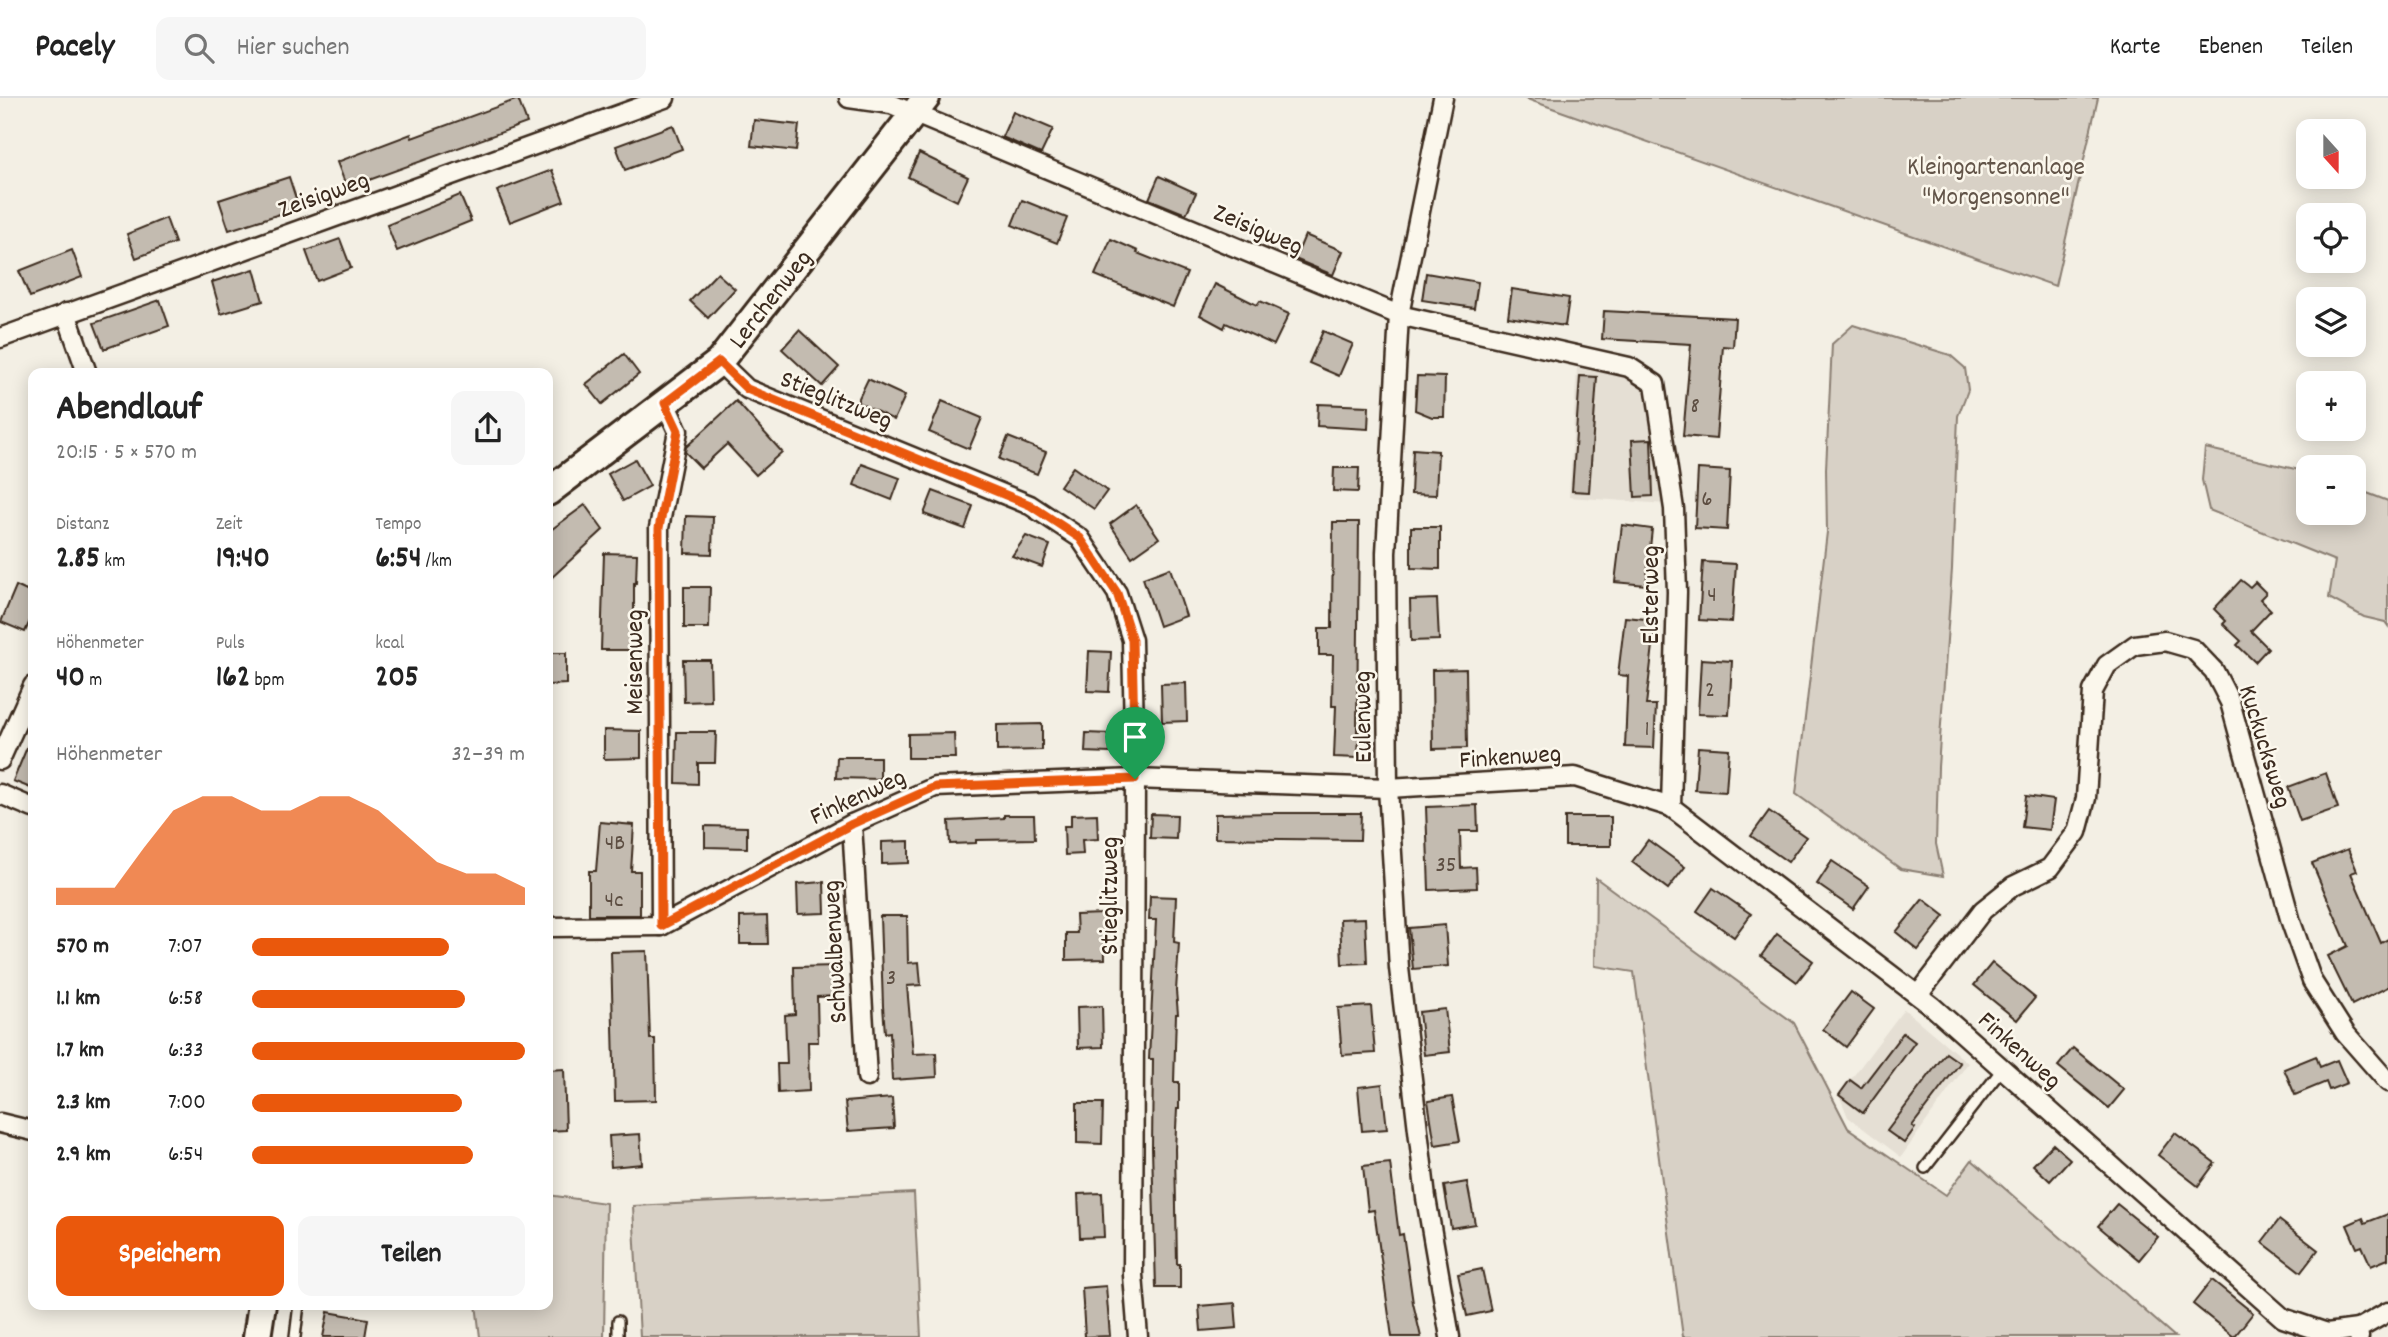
<!DOCTYPE html>
<html lang="de">
<meta charset="utf-8">
<style>
:root{--surface:#fff;--page:#f6f6f6;--text:#222;--muted:#767676;--line:#e0e0e0;--accent:#ea580c}
body{margin:0;font-family:Dekko,sans-serif;background:var(--page);color:var(--text);height:100vh;display:flex;flex-direction:column;font-size:26px;white-space:nowrap}
*{box-sizing:border-box;margin:0}
p{font-size:23px;color:var(--muted)}
.icon{flex:none;width:38px;height:38px;fill:none;stroke:currentColor;stroke-width:2;stroke-linecap:round;stroke-linejoin:round}
.map{position:relative;flex:1;overflow:hidden}
.details{position:absolute;left:28px;top:270px;width:525px;height:942px;display:flex;flex-direction:column;background:var(--surface);border-radius:14px;box-shadow:0 4px 18px #0003}
.details>*{flex:none}
.needle{width:46px;rotate:159deg}
.tools{position:absolute;left:2296px;top:21px;display:grid;gap:14px}
.tools a{display:grid;place-items:center;width:70px;height:70px;border-radius:14px;background:var(--surface);box-shadow:0 4px 18px #0003;font-size:35px}
.pin{position:absolute;display:grid;place-items:center;width:60px;height:60px;color:#fff;margin:-72px -30px;border-radius:50% 50% 50% 0;rotate:-45deg;box-shadow:0 0 7px #0007}
.pin .icon{rotate:45deg}
.round{display:grid;place-items:center;flex:none;width:74px;height:74px;border-radius:14px;background:var(--page)}
.summary{display:flex;align-items:center;justify-content:space-between;height:119px;padding:0 28px}
h1{font-size:38px;font-weight:800;line-height:52px}
.stats{display:grid;grid-template-columns:repeat(3,1fr);gap:10px;height:119px;padding:7px 28px}
.stats div{display:grid;align-content:center}
.stats b{font-size:30px;font-weight:800}
.stats small{font-size:19px;font-weight:400}
.stats p{font-size:19px}
.chart{height:196px;padding:14px 28px}
.chart p{display:flex;justify-content:space-between}
.chart svg{width:100%;height:126px;margin-top:7px;fill:var(--accent);opacity:.7}
.primary-button{display:flex;gap:14px;margin-top:auto;padding:14px 28px}
.primary-button a{flex:1;height:80px;border-radius:14px;background:var(--accent);color:#fff;font-size:28px;font-weight:800;line-height:80px;text-align:center}
.primary-button a+a{background:var(--page);color:var(--text)}
ul{padding:0 28px;list-style:none;font-size:23px}
li{display:grid;grid-template-columns:112px 84px 1fr;align-items:center;height:52px}
li i{height:18px;border-radius:9px;background:var(--accent)}
header{display:flex;align-items:center;gap:42px;box-sizing:border-box;height:98px;padding:0 35px;background:var(--surface);border-bottom:2px solid var(--line)}
header strong{font-size:33px}
nav{display:flex;gap:38px;margin-inline-start:auto;font-size:24px}
.search{width:490px;height:63px;background:var(--page);display:flex;align-items:center;gap:18px;box-sizing:border-box;padding:0 24px;border-radius:14px;color:var(--muted);font-size:26px}
.map>svg:first-child{display:block}
.built{fill:#e5dfd4}
.green{fill:#d8d1c6;stroke:#8a7e72;stroke-width:2}
.building{fill:#c3bbb0;stroke:#3b2a1e;stroke-width:2}
.lines{fill:none;stroke-linecap:round;stroke-linejoin:round}
.lane-casing{stroke:#3b2a1e;stroke-width:14}
.street-casing{stroke:#3b2a1e;stroke-width:23}
.secondary-casing{stroke:#3b2a1e;stroke-width:32}
.lane{stroke:#fbf7ec;stroke-width:9}
.street{stroke:#fbf7ec;stroke-width:18}
.secondary{stroke:#fbf7ec;stroke-width:26}
.route-casing{stroke:#fff;stroke-width:14}
.route{stroke:#ea580c;stroke-width:9}
.labels{text-anchor:middle;stroke-width:5;stroke-linejoin:round;paint-order:stroke}
.number-label{font-size:23px;fill:#5d4e42}
.park-label{font-size:26px;fill:#625448;stroke:#fbf7ec}
.street-label{font-size:26px;fill:#3b2a1e;stroke:#fbf7ec}
</style>
<header>
<strong>Pacely</strong>
<div class="search"><svg class="icon" aria-label="search" viewBox="0 0 24 24"><circle cx="10" cy="10" r="6"/><path d="M15 15l6 6"/></svg>Hier suchen</div>
<nav><a>Karte</a><a>Ebenen</a><a>Teilen</a></nav>
</header>
<div class="map">
<svg width="2388" height="1239" viewBox="0 0 2388 1239">
<rect width="100%" height="100%" fill="#f3efe4"/>
<filter id="ink" filterUnits="userSpaceOnUse"><feTurbulence type="fractalNoise" baseFrequency=".0143" numOctaves="2"/><feDisplacementMap in="SourceGraphic" scale="14" xChannelSelector="R" yChannelSelector="G"/><feConvolveMatrix kernelMatrix="1 2 1 2 8 2 1 2 1" color-interpolation-filters="sRGB"/></filter>
<g filter="url(#ink)">
<g class="built">
<polygon points="1577,270 1631,280 1652,295 1666,406 1569,399"/>
<polygon points="1904,911 1968,965 1901,1059 1848,1019 1839,997"/>
</g>
<g class="green">
<polygon points="1524,0 2098,0 2055,188"/>
<polygon points="1853,227 1950,257 1965,270 1968,292 1958,318 1952,471 1938,669 1936,746 1943,778 1901,771 1796,696 1827,434 1826,371 1832,246"/>
<polygon points="2205,350 2308,374 2308,415 2354,415 2354,390 2388,403 2388,528 2385,524 2364,519 2329,500 2335,463 2209,412 2202,382"/>
<polygon points="1596,780 1794,925 1848,1030 1946,1097 1972,1062 2175,1239 1683,1239 1634,874 1595,868"/>
<polygon points="914,1095 921,1239 640,1239 633,1108"/>
<polygon points="548,1097 606,1105 604,1239 480,1239 476,1206 548,1206"/>
</g>
<g class="building">
<polygon points="518,1 527,25 347,90 337,64 411,36 412,40"/>
<polygon points="1013,14 1053,31 1041,56 1002,39"/>
<polygon points="754,22 799,27 796,53 751,48"/>
<polygon points="673,27 682,51 625,72 616,48"/>
<polygon points="919,55 968,79 957,103 908,79"/>
<polygon points="552,72 564,103 510,124 497,93"/>
<polygon points="1159,78 1196,95 1186,116 1149,101"/>
<polygon points="289,79 299,110 229,132 219,102"/>
<polygon points="460,97 471,123 397,153 387,127"/>
<polygon points="1022,102 1067,120 1057,145 1012,127"/>
<polygon points="166,120 175,145 136,160 127,136"/>
<polygon points="1305,137 1343,153 1333,177 1295,161"/>
<polygon points="340,141 351,170 317,183 306,153"/>
<polygon points="1111,141 1138,153 1137,155 1187,175 1173,209 1095,177"/>
<polygon points="72,152 82,179 30,199 19,173"/>
<polygon points="254,171 263,203 221,216 212,184"/>
<polygon points="717,175 735,191 708,220 690,203"/>
<polygon points="1426,175 1478,184 1474,210 1422,202"/>
<polygon points="1215,186 1257,207 1260,203 1289,216 1274,247 1226,225 1224,230 1200,217"/>
<polygon points="1512,191 1569,200 1565,228 1508,219"/>
<polygon points="160,202 169,228 104,251 94,225"/>
<polygon points="1604,213 1735,220 1733,249 1723,248 1716,341 1683,338 1691,246 1602,241"/>
<polygon points="799,232 839,269 822,288 782,251"/>
<polygon points="1323,233 1353,246 1339,278 1309,265"/>
<polygon points="624,256 639,276 602,306 586,286"/>
<polygon points="1417,278 1445,279 1444,319 1432,319 1415,312"/>
<polygon points="1580,278 1597,279 1589,394 1572,393"/>
<polygon points="868,281 905,298 894,322 857,304"/>
<polygon points="736,303 782,354 756,377 727,346 701,370 685,354 686,349"/>
<polygon points="942,303 982,320 969,351 929,334"/>
<polygon points="1318,306 1369,308 1368,331 1317,328"/>
<polygon points="1008,339 1046,354 1037,376 999,361"/>
<polygon points="1651,341 1653,398 1635,399 1632,342"/>
<polygon points="1413,351 1438,353 1436,397 1411,396"/>
<polygon points="635,361 650,388 623,403 608,376"/>
<polygon points="862,366 900,380 892,402 854,387"/>
<polygon points="1073,369 1107,393 1094,411 1060,388"/>
<polygon points="1334,370 1359,370 1358,394 1333,393"/>
<polygon points="1698,371 1730,373 1727,432 1695,430"/>
<polygon points="933,393 973,408 965,431 924,416"/>
<polygon points="585,407 603,432 548,483 548,434"/>
<polygon points="1136,407 1159,440 1132,459 1110,426"/>
<polygon points="686,418 713,419 712,456 685,455"/>
<polygon points="1333,424 1359,424 1357,634 1359,634 1358,660 1334,659 1336,608 1332,608 1333,557 1319,557 1319,530 1332,530"/>
<polygon points="1622,427 1652,431 1646,487 1615,484"/>
<polygon points="1411,429 1440,429 1440,471 1411,470"/>
<polygon points="1026,438 1050,447 1042,469 1012,458"/>
<polygon points="604,455 637,456 636,485 634,485 634,552 601,552"/>
<polygon points="1703,464 1736,466 1732,524 1699,522"/>
<polygon points="1170,470 1186,518 1159,528 1143,480"/>
<polygon points="2241,482 2250,489 2255,484 2266,495 2260,501 2271,512 2251,533 2268,550 2255,564 2237,547 2241,543 2223,526 2226,523 2214,511"/>
<polygon points="16,488 33,496 33,516 25,534 1,524"/>
<polygon points="684,489 710,489 709,530 684,530"/>
<polygon points="1437,501 1439,542 1411,543 1410,502"/>
<polygon points="1625,519 1656,522 1646,607 1656,607 1654,650 1625,649 1628,578 1618,577"/>
<polygon points="1089,553 1111,554 1109,594 1087,593"/>
<polygon points="548,555 566,555 566,586 548,587"/>
<polygon points="1701,561 1732,563 1729,617 1698,616"/>
<polygon points="683,562 710,562 711,603 684,604"/>
<polygon points="1466,571 1467,650 1433,651 1432,572"/>
<polygon points="1186,585 1187,623 1162,624 1161,586"/>
<polygon points="1042,626 1042,652 997,653 997,627"/>
<polygon points="604,632 641,633 641,660 604,661"/>
<polygon points="677,634 716,634 715,665 698,665 698,686 676,685"/>
<polygon points="33,635 33,691 13,683"/>
<polygon points="954,635 955,660 908,660 908,636"/>
<polygon points="1086,635 1110,636 1110,655 1085,654"/>
<polygon points="1698,649 1729,651 1726,694 1695,692"/>
<polygon points="837,659 880,659 880,681 836,680"/>
<polygon points="2326,675 2338,710 2300,723 2288,689"/>
<polygon points="2026,698 2054,702 2050,732 2022,729"/>
<polygon points="1477,707 1478,733 1460,733 1461,770 1476,769 1477,790 1429,792 1426,709"/>
<polygon points="1769,713 1806,739 1788,764 1751,738"/>
<polygon points="1275,715 1361,715 1360,742 1215,740 1215,716"/>
<polygon points="1097,716 1098,741 1082,742 1083,756 1065,757 1064,728 1071,728 1071,717"/>
<polygon points="1151,716 1177,717 1176,741 1150,740"/>
<polygon points="1004,717 1034,717 1035,741 976,742 976,745 950,746 949,723 1004,720"/>
<rect x="1565" y="719" width="46" height="29"/>
<polygon points="600,724 634,727 631,773 640,773 640,817 589,817 589,773 596,773"/>
<polygon points="705,728 747,729 747,750 705,749"/>
<polygon points="1648,742 1685,769 1668,791 1632,764"/>
<polygon points="909,743 909,765 882,766 882,744"/>
<polygon points="2348,751 2357,773 2351,775 2381,845 2388,841 2388,889 2352,907 2328,858 2348,848 2312,765"/>
<polygon points="1832,763 1869,788 1853,811 1817,786"/>
<polygon points="824,784 825,815 798,816 797,786"/>
<polygon points="1713,790 1751,816 1734,839 1697,813"/>
<polygon points="1150,798 1176,799 1174,844 1179,845 1176,893 1178,916 1176,916 1174,984 1179,984 1179,1011 1177,1011 1175,1051 1177,1166 1180,1166 1180,1190 1156,1190 1152,1050 1153,961 1149,961 1156,822 1149,822"/>
<polygon points="1923,801 1945,818 1918,852 1896,834"/>
<polygon points="1104,816 1105,861 1066,862 1066,835 1077,835 1076,817"/>
<polygon points="767,818 768,846 740,846 740,819"/>
<polygon points="880,818 907,818 908,865 919,864 921,887 907,888 913,956 936,955 937,979 892,982 890,934 885,935 883,908"/>
<polygon points="1365,820 1367,865 1342,866 1340,821"/>
<polygon points="1445,827 1448,868 1413,871 1409,830"/>
<polygon points="1777,836 1813,863 1797,884 1761,858"/>
<polygon points="647,853 650,941 655,941 656,1002 615,1003 611,854"/>
<polygon points="1992,865 2035,900 2017,922 1974,887"/>
<polygon points="836,868 836,898 817,899 818,944 808,944 809,993 778,995 777,966 787,966 785,917 795,916 794,869"/>
<polygon points="1851,894 1874,911 1846,949 1823,931"/>
<polygon points="1102,908 1103,949 1078,950 1077,909"/>
<polygon points="1371,908 1375,955 1342,957 1338,910"/>
<polygon points="1445,911 1450,954 1424,957 1419,914"/>
<polygon points="1903,935 1915,944 1863,1015 1839,997 1850,982 1861,990"/>
<polygon points="2073,950 2124,992 2109,1010 2058,968"/>
<polygon points="1946,955 1960,965 1912,1028 1915,1030 1904,1045 1887,1033"/>
<polygon points="2316,958 2320,969 2337,962 2347,985 2329,992 2326,984 2295,997 2284,971"/>
<polygon points="564,971 566,1032 548,1033 548,972"/>
<polygon points="1382,986 1387,1031 1362,1033 1358,989"/>
<polygon points="1452,999 1460,1043 1435,1047 1428,1003"/>
<polygon points="892,1000 894,1030 848,1033 845,1004"/>
<polygon points="1077,1005 1103,1005 1102,1046 1077,1045"/>
<polygon points="2175,1035 2215,1065 2198,1088 2158,1057"/>
<polygon points="640,1036 642,1066 611,1069 609,1038"/>
<polygon points="2053,1046 2070,1061 2050,1083 2033,1067"/>
<polygon points="1390,1065 1399,1137 1403,1136 1413,1205 1421,1239 1392,1239 1374,1112 1368,1113 1363,1068"/>
<polygon points="1467,1084 1475,1126 1451,1130 1444,1088"/>
<polygon points="1102,1095 1104,1139 1080,1140 1078,1096"/>
<polygon points="2117,1106 2158,1139 2139,1162 2098,1128"/>
<polygon points="2388,1116 2388,1161 2371,1168 2362,1148 2357,1150 2347,1127 2363,1120 2365,1125"/>
<polygon points="2279,1122 2318,1152 2301,1174 2262,1144"/>
<polygon points="1482,1171 1491,1213 1467,1218 1458,1176"/>
<polygon points="2212,1182 2253,1215 2234,1239 2193,1206"/>
<polygon points="1106,1188 1110,1238 1085,1239 1082,1190"/>
<polygon points="1235,1205 1237,1230 1201,1233 1199,1208"/>
<polygon points="328,1214 368,1221 365,1239 323,1239"/>
</g>
<g class="lines">
<defs>
<g id="lane">
<polyline points="1925,1070 2003,970"/>
<polyline points="618,1223 618,1239"/>
<polyline points="295,1239 299,1206"/>
</g>
<g id="street">
<polyline points="849,0 891,6 1399,217 1629,269 1655,286 1674,411 1677,494 1671,709"/>
<polyline points="1443,0 1399,217 1386,455 1388,690 1399,870 1426,1100 1450,1239"/>
<polyline points="66,215 87,275"/>
<polyline points="0,240 665,0"/>
<polyline points="719,264 747,291 1030,407 1080,440 1117,495 1132,542 1135,681 1133,1177 1138,1239"/>
<polyline points="0,662 33,588"/>
<polyline points="0,696 33,710"/>
<polyline points="852,726 867,979"/>
<polyline points="661,828 659,430 678,333 665,305"/>
<polyline points="548,829 661,828 852,726 935,689 1135,681 1388,690 1575,679 1671,709 1933,909 2283,1220 2327,1235 2358,1231"/>
<polyline points="1918,897 1983,812 2013,788 2050,770 2077,734 2086,700 2093,593 2107,567 2135,547 2165,543 2193,551 2214,573 2230,604 2291,824 2312,883 2345,935 2388,984"/>
<polyline points="0,1025 33,1033"/>
<polyline points="2359,1239 2358,1231 2388,1214"/>
</g>
<g id="secondary">
<polyline points="548,394 719,264 926,0"/>
<polyline points="257,1239 262,1206"/>
</g>
</defs>
<use href="#lane" class="lane-casing"/>
<use href="#street" class="street-casing"/>
<use href="#secondary" class="secondary-casing"/>
<use href="#lane" class="lane"/>
<use href="#street" class="street"/>
<use href="#secondary" class="secondary"/>
</g>
</g>
<g class="lines" filter="url(#ink)">
<defs>
<polygon id="route" points="719,264 747,291 1030,407 1080,440 1117,495 1132,542 1135,681 935,689 852,726 661,828 659,430 678,333 665,305"/>
</defs>
<use href="#route" class="route-casing"/>
<use href="#route" class="route"/>
</g>
<g class="labels">
<g class="number-label">
<text x="1695" y="314">8</text>
<text x="1707" y="407">6</text>
<text x="1712" y="503">4</text>
<text x="1710" y="598">2</text>
<text x="1647" y="637">1</text>
<text x="615" y="751">4B</text>
<text x="1446" y="773">35</text>
<text x="614" y="808">4c</text>
<text x="891" y="886">3</text>
</g>
<g class="park-label">
<text x="1996" y="76">Kleingartenanlage<tspan x="1996" dy="30">"Morgensonne"</tspan></text>
</g>
<g class="street-label">
<text transform="translate(323 95) rotate(-20)" y="9">Zeisigweg</text>
<text transform="translate(1259 130) rotate(23)" y="9">Zeisigweg</text>
<text transform="translate(769 200) rotate(-52)" y="9">Lerchenweg</text>
<text transform="translate(837 300) rotate(22)" y="9">Stieglitzweg</text>
<text transform="translate(1649 497) rotate(-90)" y="9">Elsterweg</text>
<text transform="translate(633 564) rotate(-90)" y="9">Meisenweg</text>
<text transform="translate(1361 619) rotate(-91)" y="9">Eulenweg</text>
<text transform="translate(2267 648) rotate(73)" y="9">Kuckucksweg</text>
<text transform="translate(1510 657) rotate(-4)" y="9">Finkenweg</text>
<text transform="translate(857 697) rotate(-25)" y="9">Finkenweg</text>
<text transform="translate(1108 798) rotate(-90)" y="9">Stieglitzweg</text>
<text transform="translate(833 854) rotate(-93)" y="9">Schwalbenweg</text>
<text transform="translate(2021 951) rotate(42)" y="9">Finkenweg</text>
</g>
</g>
</svg>
<div class="tools">
<a><svg class="needle" viewBox="-14 -14 28 28"><path d="M0-13l5 13h-10z" fill="#e53935"/><path d="M0 13l5-13h-10z" fill="#767676"/></svg></a>
<a><svg class="icon" aria-label="locate" viewBox="0 0 24 24"><circle cx="12" cy="12" r="6"/><path d="M12 2v4M12 18v4M2 12h4M18 12h4"/></svg></a>
<a><svg class="icon" aria-label="layers" viewBox="0 0 24 24"><path d="M12 4l9 5-9 5-9-5zM3 14l9 5 9-5"/></svg></a>
<a>+</a>
<a>−</a>
</div>
<div class="pin" style="left:1135px;top:681px;background:#1e9e55"><svg class="icon" aria-label="arrive" viewBox="0 0 24 24"><path d="M6 21V4h12l-3 4 3 4H6"/></svg></div>
<section class="details">
<div class="summary"><div><h1>Abendlauf</h1><p>20:15 · 5 × 570 m</p></div><a class="round"><svg class="icon" aria-label="share" viewBox="0 0 24 24"><path d="M12 15V3M7 8l5-5 5 5M5 13v7h14v-7"/></svg></a></div>
<div class="stats">
<div><p>Distanz</p><b>2.85<small> km</small></b></div>
<div><p>Zeit</p><b>19:40</b></div>
<div><p>Tempo</p><b>6:54<small> /km</small></b></div>
</div>
<div class="stats">
<div><p>Höhenmeter</p><b>40<small> m</small></b></div>
<div><p>Puls</p><b>162<small> bpm</small></b></div>
<div><p>kcal</p><b>205</b></div>
</div>
<div class="chart"><p><span>Höhenmeter</span>32–39 m</p>
<svg viewBox="0 0 160 44" preserveAspectRatio="none"><path d="M0 44V38L10 38L20 38L30 24L40 11L50 6L60 6L70 11L80 11L90 6L100 6L110 11L120 20L130 29L140 33L150 33L160 38V44z"/></svg>
</div>
<ul>
<li><b>570 m</b>7:07<i style="width:72%"></i></li>
<li><b>1.1 km</b>6:58<i style="width:78%"></i></li>
<li><b>1.7 km</b>6:33<i style="width:100%"></i></li>
<li><b>2.3 km</b>7:00<i style="width:77%"></i></li>
<li><b>2.9 km</b>6:54<i style="width:81%"></i></li>
</ul>
<div class="primary-button"><a>Speichern</a><a>Teilen</a></div>
</section>
</div>
